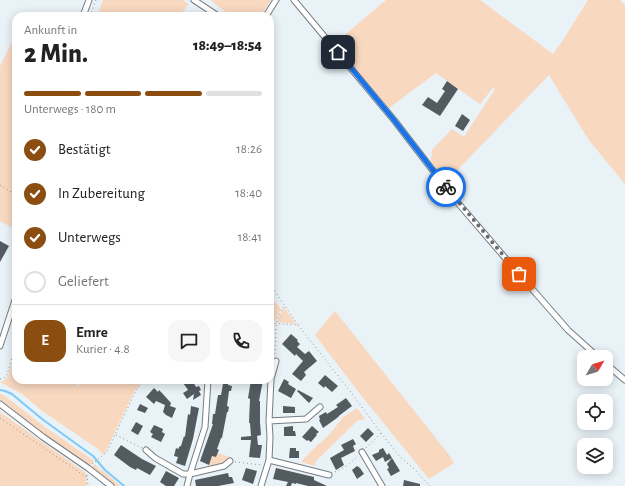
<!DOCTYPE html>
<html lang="de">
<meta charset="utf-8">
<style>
body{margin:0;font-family:"Alegreya Sans",sans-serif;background:#f6f6f6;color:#222;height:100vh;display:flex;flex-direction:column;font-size:15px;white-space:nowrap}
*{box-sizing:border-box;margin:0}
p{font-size:13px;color:#767676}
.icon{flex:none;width:22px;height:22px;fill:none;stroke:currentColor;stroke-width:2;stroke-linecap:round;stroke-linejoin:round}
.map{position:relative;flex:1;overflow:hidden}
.side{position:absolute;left:12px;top:12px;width:262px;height:372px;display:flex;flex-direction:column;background:#fff;border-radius:12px;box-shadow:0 2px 10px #0003}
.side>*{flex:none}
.needle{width:26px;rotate:52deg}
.controls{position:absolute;left:577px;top:350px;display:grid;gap:8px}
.controls a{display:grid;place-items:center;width:36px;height:36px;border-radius:8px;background:#fff;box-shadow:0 2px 10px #0003;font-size:20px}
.pin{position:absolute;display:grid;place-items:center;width:34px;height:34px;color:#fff;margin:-17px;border-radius:8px;box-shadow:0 2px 6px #0006}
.courier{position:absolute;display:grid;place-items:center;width:40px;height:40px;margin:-20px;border:3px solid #1a73e8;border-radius:50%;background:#fff;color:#222;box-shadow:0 1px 5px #0007}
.headline em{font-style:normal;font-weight:800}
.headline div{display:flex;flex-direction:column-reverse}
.headline{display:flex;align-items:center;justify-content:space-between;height:68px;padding:0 12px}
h1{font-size:26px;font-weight:800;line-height:30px}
.bar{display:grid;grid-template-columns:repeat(4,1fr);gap:6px 4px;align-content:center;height:48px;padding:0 12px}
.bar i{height:5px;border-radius:3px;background:#e0e0e0}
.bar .active{background:#8b4d10}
.bar p{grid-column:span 4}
.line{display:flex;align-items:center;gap:10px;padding:0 12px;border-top:1px solid #e0e0e0}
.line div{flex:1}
.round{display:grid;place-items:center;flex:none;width:42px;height:42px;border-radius:12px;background:#f6f6f6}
ol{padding:0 12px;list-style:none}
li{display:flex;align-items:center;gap:12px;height:44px}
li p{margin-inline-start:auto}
li .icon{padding:4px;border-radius:50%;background:#8b4d10;color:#fff;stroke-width:4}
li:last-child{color:#767676}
li i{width:22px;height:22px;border:2px solid #e0e0e0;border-radius:50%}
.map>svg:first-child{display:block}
</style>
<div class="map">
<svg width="625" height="486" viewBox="0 0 625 486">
<rect width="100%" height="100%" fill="#e9f2f7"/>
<path fill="#f9d8c0" d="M103 0H184V1L189 4 179 16H97Z
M210 0H271L261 16H231Z
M386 0H480L553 54 561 43 588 0H620L625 6V184L588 139 549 75 446 182 431 161 432 150 452 129 464 137 495 89 493 88 480 104 436 73 389 108 334 44Z
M16 34V230L0 221V66Z
M270 296 281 309C278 315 277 322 270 323Z
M284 307 296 324 277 322Z
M335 311 450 456 454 463 429 479 360 394 315 335Z
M16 349V380H73L77 386 86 380H145L135 390 105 453 103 455 98 449 42 411 22 394 0 382 6 379 8 376Z
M0 394 5 396 45 427 93 460 94 462 88 466 40 432 0 399Z
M357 408 365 419 357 421 316 461 315 466 301 462 311 451 329 435 343 417Z
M0 412 86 473 87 483V486H0Z
M217 453 230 457 222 465H209L212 456 216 457Z
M95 464 99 469 106 473 120 486H115L91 468Z"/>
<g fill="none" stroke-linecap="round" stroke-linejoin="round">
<path stroke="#7fc9f8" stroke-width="2" d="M0 390 5 391 12 394 42 419 93 456 105 470 124 486"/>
</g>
<path fill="#545b60" d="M447 81 458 89 440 116 422 105 428 97 437 103 445 91 442 89Z
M462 114 470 120 463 131 455 126Z
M0 241 9 246 0 262Z
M291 334 298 340 297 341 300 344 297 347 305 354 309 351 317 361 304 372 306 375 301 381 292 374 303 361 296 354 295 356 282 344Z
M325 375 338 386 332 392 325 386 324 388 318 383Z
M284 379 289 382 288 384 296 389 291 398 278 391Z
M181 380H192L196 387 199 386 201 390 199 391 201 395 193 400 194 394 187 399 183 393 188 390Z
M214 380H229L228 385 232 386 231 391H229L227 406 229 407 228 412H227L222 438H221L217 449 219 450 216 457 212 456 209 465 200 461 213 424H212L213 414H215L218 395H221L223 384 214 382Z
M251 380H263L259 401H260V422L261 435 257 436 258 445H262L260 458 249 457 251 440H241V437L251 436 250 423H249L250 399 248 398Z
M154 388 158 392 159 390 162 393 171 403 170 406 176 408 172 418 166 415 163 412 165 405 156 401 154 404 146 397Z
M298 390 313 398 309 403 297 391Z
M346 398 352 406 340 415 337 418 323 428 319 420H320L319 416 326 412 327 414 338 407 336 405Z
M140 404 148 408 145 413 137 410Z
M191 406 199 408 193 439 185 466 176 463 178 457 174 456 176 448 178 449 180 446H181L184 436 185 437 188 414 190 415Z
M283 406 295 407V413H283Z
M136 422 143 426 138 435 131 431Z
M154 425 163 429 162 432 165 434 161 442 151 437 153 434 150 432Z
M293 426V431H295L296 436H284V427Z
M312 426 319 432 316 434 317 435 311 442 308 440 307 441 302 437Z
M368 428 374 434 366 442 360 436Z
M353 439 356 444 353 446 355 451 341 458 344 465 336 470 330 458 344 450 341 445Z
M121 445 142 459 156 466 150 475 137 468 136 470 130 467 114 455Z
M290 448H296V451H299V458H289Z
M383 448 387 455 389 453 392 458 385 462 383 457 376 461 372 455 379 452V450Z
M392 458 400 471 391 476 387 469 389 468 387 464Z
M357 466 360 468 364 474 357 479 352 470Z
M246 468 257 471 253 484 242 480Z
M276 468 314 477V480L327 486H308L296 483V484L292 483 291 486H286L288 482 273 479Z
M166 471 179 478 174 486H166L160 482Z
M228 473 229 477H232L234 483 218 486H196L195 480Z
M404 480 420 484V486H403Z"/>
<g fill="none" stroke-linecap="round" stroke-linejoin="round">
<g stroke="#757d82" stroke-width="7">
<path id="street" d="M194 0 218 16
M294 0 394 120 458 203 519 274 568 330 598 357
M83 16 89 0
M266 16 276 0
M0 346 16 297
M606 364 625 380
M0 404 43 437 88 468 111 486
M269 421 306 419 320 407
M146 450 155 458 183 474H190L224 466 230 461
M362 452 382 486
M269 460 329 475
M187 486 190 474 205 427 208 380
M261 486 269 460 270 437 269 421 271 379 276 361"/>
</g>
<path stroke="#8d9396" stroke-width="1" stroke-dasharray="1 3" stroke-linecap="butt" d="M90 16 96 0
M0 185 16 195
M270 284 298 325 270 323
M298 325 350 391 381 433 400 457 412 467 430 486
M275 354 276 323 284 305
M0 379 4 378 7 375 16 344
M0 418 83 475 87 477
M116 435 142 448
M366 448 381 433
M235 462 262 465
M92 464 107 452 137 388 146 380
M335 472 348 465 358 456
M87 475 88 486"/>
<use href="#street" stroke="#fff" stroke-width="5"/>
</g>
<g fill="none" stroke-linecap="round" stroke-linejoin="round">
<path stroke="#666b6e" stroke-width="4" stroke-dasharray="0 7.2" d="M446 187 519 274"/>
<path stroke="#1a73e8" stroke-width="5" d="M338 52 394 120 446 187"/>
</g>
</svg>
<div class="controls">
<a><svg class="needle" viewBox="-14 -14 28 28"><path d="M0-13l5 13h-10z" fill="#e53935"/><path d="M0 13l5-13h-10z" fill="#767676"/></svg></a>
<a><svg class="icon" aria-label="locate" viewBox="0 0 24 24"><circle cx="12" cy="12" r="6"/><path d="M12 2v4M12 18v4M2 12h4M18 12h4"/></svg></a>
<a><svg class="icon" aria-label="layers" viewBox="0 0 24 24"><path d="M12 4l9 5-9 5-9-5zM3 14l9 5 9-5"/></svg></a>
</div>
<div class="pin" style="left:519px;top:274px;background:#ea580c"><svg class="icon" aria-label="bag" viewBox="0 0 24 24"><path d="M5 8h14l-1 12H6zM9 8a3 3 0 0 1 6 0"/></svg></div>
<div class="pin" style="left:338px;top:52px;background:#1f2937"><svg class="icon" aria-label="home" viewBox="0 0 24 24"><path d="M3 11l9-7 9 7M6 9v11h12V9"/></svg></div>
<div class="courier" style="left:446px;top:187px"><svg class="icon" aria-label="bike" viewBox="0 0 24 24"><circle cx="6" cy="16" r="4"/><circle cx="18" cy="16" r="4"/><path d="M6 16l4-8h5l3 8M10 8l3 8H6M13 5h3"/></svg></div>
<section class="side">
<div class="headline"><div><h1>2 Min.</h1><p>Ankunft in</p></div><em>18:49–18:54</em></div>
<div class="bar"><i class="active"></i><i class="active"></i><i class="active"></i><i></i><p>Unterwegs · 180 m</p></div>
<ol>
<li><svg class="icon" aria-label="check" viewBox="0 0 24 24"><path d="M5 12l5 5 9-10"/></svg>Bestätigt<p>18:26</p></li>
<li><svg class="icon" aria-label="check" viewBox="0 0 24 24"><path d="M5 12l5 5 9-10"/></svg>In Zubereitung<p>18:40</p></li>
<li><svg class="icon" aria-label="check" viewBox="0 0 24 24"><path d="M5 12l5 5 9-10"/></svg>Unterwegs<p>18:41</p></li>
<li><i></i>Geliefert</li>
</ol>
<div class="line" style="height:72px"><b class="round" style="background:#8b4d10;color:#fff">E</b><div><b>Emre</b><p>Kurier · 4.8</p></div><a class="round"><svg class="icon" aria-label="chat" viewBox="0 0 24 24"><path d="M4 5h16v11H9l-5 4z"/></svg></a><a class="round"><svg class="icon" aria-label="phone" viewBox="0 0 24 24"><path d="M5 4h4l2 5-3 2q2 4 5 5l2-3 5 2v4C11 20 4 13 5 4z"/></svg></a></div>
</section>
</div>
